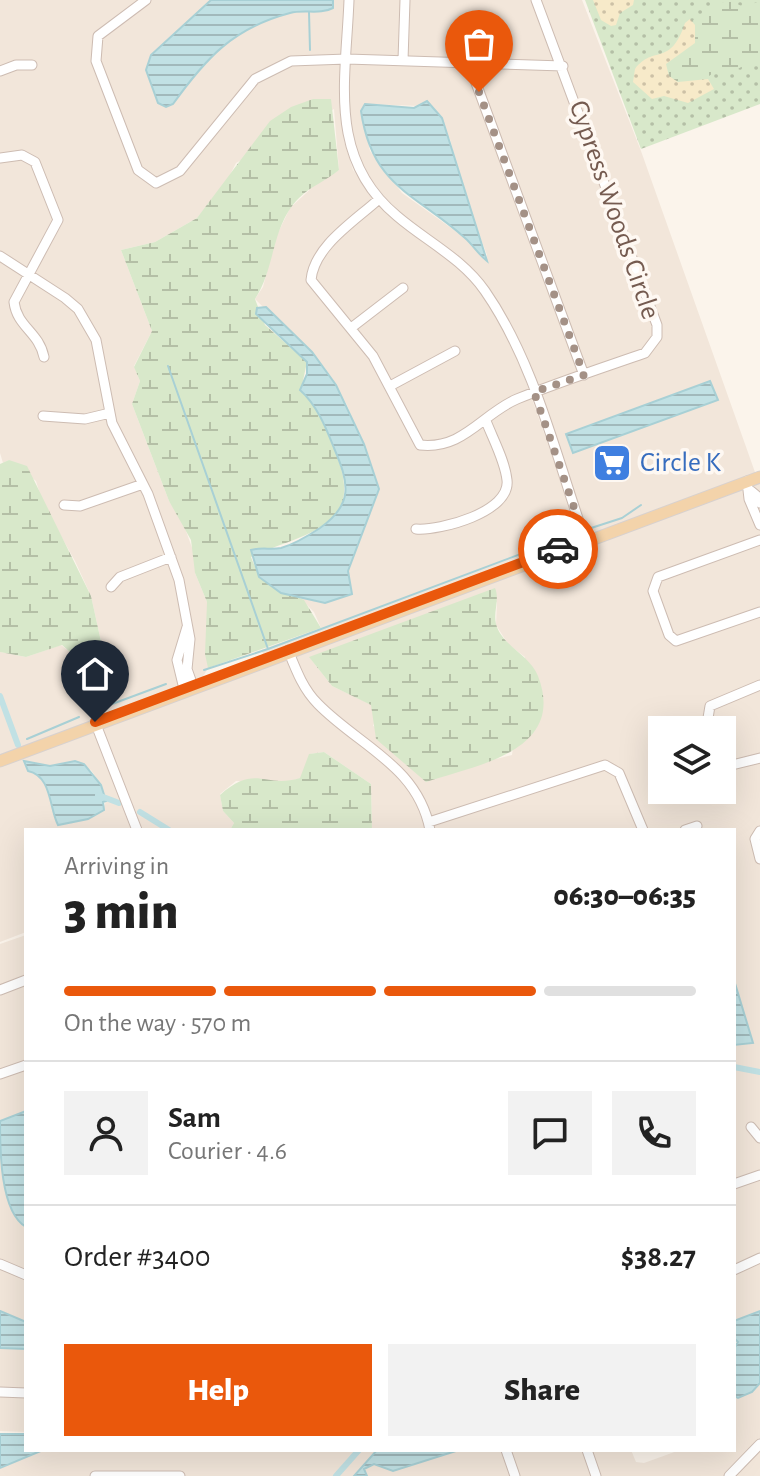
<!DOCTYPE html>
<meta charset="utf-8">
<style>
body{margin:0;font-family:"Alegreya Sans",sans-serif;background:#f2f2f2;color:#222;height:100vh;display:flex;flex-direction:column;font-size:30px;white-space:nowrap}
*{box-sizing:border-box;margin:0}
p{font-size:26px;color:#767676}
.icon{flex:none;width:44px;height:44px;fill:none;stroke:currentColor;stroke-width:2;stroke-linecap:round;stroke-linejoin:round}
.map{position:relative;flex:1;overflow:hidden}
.sheet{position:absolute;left:24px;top:828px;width:712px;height:624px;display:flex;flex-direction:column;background:#fff;border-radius:0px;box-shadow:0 8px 32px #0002}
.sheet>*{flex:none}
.tools{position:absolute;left:648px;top:716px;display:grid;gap:16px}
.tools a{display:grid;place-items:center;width:88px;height:88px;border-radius:0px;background:#fff;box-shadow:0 8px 32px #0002;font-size:40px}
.pin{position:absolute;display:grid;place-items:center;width:68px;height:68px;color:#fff;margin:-82px -34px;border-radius:50% 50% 50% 0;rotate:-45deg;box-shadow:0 0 8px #0007}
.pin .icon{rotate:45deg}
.courier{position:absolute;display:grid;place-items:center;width:80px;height:80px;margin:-40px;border:6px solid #ea580c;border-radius:50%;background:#fff;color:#222;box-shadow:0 2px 10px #0007}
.head em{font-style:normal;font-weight:800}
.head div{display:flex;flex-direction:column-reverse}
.head{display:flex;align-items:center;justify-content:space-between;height:136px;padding:0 40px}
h1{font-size:52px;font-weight:800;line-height:60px}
.bar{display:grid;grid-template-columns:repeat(4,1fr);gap:12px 8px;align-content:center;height:96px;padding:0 40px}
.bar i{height:10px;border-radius:6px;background:#e0e0e0}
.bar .current{background:#ea580c}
.bar p{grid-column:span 4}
.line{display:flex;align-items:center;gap:20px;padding:0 40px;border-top:2px solid #e0e0e0}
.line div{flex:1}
.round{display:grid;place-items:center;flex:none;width:84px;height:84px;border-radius:0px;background:#f2f2f2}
.action{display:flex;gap:16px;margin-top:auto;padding:16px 40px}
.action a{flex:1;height:92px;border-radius:0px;background:#ea580c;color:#fff;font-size:32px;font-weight:800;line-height:92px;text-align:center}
.action a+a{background:#f2f2f2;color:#222}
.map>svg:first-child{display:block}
</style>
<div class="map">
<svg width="760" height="1476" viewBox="0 0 760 1476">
<defs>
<pattern id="grass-dots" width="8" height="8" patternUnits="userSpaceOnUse" patternTransform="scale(2)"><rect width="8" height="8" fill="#d8e8ca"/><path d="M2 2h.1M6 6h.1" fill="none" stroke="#b4bfa6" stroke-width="1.8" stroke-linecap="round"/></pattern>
<pattern id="wetland-marsh" width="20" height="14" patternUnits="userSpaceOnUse" patternTransform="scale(2)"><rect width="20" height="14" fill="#d8e8ca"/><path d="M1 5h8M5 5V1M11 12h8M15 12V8" fill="none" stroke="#b4bfa6"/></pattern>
<pattern id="sand-dots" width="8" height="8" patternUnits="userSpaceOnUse" patternTransform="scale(2)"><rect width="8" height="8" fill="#f7eac9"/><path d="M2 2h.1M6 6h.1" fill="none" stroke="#cdc1a6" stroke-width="1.8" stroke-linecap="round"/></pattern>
<pattern id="water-rules" width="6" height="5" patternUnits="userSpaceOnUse" patternTransform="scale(2)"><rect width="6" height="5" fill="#c1e1e4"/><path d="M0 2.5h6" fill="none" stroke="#a1b9bb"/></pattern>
</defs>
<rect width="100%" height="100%" fill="#fbf4eb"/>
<path fill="#f2e6da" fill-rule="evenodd" d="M0 0H211L185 24 173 103 202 64 245 28 296 11H328L333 0H346L342 118 344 141 353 170 376 201 458 266 481 291 514 348 581 538 264 656 261 650 321 628 314 612 299 597 319 602 352 594 347 571 379 489 347 405 324 367 255 299 263 287 275 239 290 208 318 182 339 170 334 109 236 163 225 185 197 218 155 242 121 250 152 331 134 366 140 381 132 404 169 501 182 520 195 556V573L207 602 208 668 201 680 0 758V652L26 657 61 645 70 652 90 697 105 700 109 678 91 596 75 561 43 504 36 481 9 460 3 463 0 453Z
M352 0H582L641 151 756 475 587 535 520 346 463 261 400 214 359 168 348 118ZM365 104 421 106 450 139 464 194 487 255 486 261 468 240 402 193 370 151 361 111Z
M760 480V1311L734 1321V1045L753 1042 734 980V830H372L371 784 324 752 310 754 301 778 285 783 236 781 220 794 223 811 234 823 230 830H26V932L0 942V764ZM497 602 496 625 508 644 525 657 512 755 496 759 373 726 376 717 372 705 332 686 310 658ZM662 730H722V790H662ZM25 761 50 766 66 762 91 770 101 785 106 801 103 811 73 822 37 774 28 771Z
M26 935V1432L0 1431V944Z
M760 1383V1476H368L364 1469 374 1464 385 1465 459 1450H631L636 1462 644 1463 680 1450H734V1396L738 1398 752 1392Z
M43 1450H377L354 1476H0V1468Z"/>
<path fill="url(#grass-dots)" d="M585 0H760V104L641 149Z"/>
<path fill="url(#wetland-marsh)" d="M727 0 744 7 760 1V66L748 63 731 73 716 71 702 81H675L669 76 666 64 673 56 686 51 695 25 693 20Z
M313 99H331L339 170C326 181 311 186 299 198 271 226 276 267 255 299L265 325 307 362 301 390C317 405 326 428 334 449 369 529 307 531 251 557 264 591 277 587 304 600L321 628 208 668 205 654 207 602 195 573 191 540 169 501 132 404 140 381 134 367 152 331 121 250 155 242 197 218 270 121 291 107Z
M9 460 27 466 91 596 109 678 104 700 90 697 70 652 62 645 26 657 0 652V464Z
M495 588C500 599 493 612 496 624 502 646 530 655 538 676 567 752 476 765 426 782L376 739 371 705 332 686 309 657Z
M324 752 371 784 372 830H230L234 823 223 811 220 795C256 763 264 789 300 778L309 754Z"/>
<path fill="url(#sand-dots)" d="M593 0H634L633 5 620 13 616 25 611 26 601 20Z
M690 19 695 25V43L666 64 669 76 678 82 708 79 714 89 688 103 664 96 652 99 633 82 635 69C654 44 670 68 685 23Z"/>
<path fill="url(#water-rules)" stroke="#a8d0d5" stroke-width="2" d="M211 0H333V8C320 15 304 9 290 13 233 28 206 58 173 104L166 107 158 103 146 70 151 55Z
M427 101 442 118 487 261C478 254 473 245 465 238 415 193 372 187 361 111L365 104 414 108Z
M266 307 312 352 336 385 364 444 379 489 348 571 352 594 325 603 281 593 259 577 251 550C261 547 271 550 281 548 295 544 308 536 320 528 354 504 349 483 334 448 326 428 317 405 300 390L307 374V362L256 314 257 308Z
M710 381 718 400 573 453 566 434Z
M24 761 50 766 75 761 84 764 101 785 106 801 103 802 104 810 88 819 58 825C49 808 52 776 28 771Z
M734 980 753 1043 734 1045Z
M26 1111V1227C0 1212 0 1149 0 1121Z
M0 1311 26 1322V1349L0 1348Z
M760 1311V1383L752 1392 738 1398 734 1396V1349L738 1342 734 1338V1321Z
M0 1434H26V1450H43L0 1468Z
M377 1450H459L393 1471 374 1464 364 1469 367 1476H354Z"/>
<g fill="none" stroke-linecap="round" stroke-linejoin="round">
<path stroke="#a8d0d5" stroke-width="2" d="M309 12 310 50
M168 366 268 649 204 670
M585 530 622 518 641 505
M268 649 579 532
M104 707 166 684
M27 739 79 717"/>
<path stroke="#c1e1e4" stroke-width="6" d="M0 696 18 745
M98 795 119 803
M140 812 169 830
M734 1067 760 1072
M336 1476 359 1450"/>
<g stroke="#cdbcb2" stroke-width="11">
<path id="minor" d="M146 0 98 36 96 61 138 170 156 183 180 171 255 79 291 61 347 59 563 66
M349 0C346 80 327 158 397 216 426 241 462 258 485 291 535 363 556 457 585 539
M403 60 405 0
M469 64 584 375
M0 71 16 65H32
M0 158 22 155 35 162 58 220 14 302C17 327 39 332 44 357
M379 199C355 221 314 246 311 280L373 356 420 445C463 450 482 414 517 399 559 382 602 368 645 353L657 337V325L536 0
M0 256 65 298 78 309 96 340 112 423 148 494 179 580 190 639 187 669 193 686
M351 328 403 288
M390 386 455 351
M43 416 85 419 110 413
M747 481 749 499 760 525
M751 491 757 496 760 503
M64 505 80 506 143 484
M416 529C440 531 511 512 507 480 505 461 493 439 486 421
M760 540 658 577 653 591 669 635 676 641 760 612
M111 587 120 577 171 557
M288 650C296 670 303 689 318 704 359 746 418 766 430 830
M184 689 177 660 187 627
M95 722 137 830
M713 730 708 718 710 706 760 685
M722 755 732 765 760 758
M429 822 605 765 619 773 643 830
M685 830 697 826
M760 831 755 839 760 859
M0 990 26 980
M0 1074 26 1065
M751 1127 760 1138
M734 1184 760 1175
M0 1264 26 1275
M734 1270 760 1258
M0 1392 26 1393
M506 1450 515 1476
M587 1450 596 1476
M95 1476H180
M729 1476 760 1444"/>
</g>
<g stroke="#d8d1ce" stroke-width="13">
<path id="major" d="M0 761 760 477"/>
</g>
<use href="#minor" stroke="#fff" stroke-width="9"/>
<use href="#major" stroke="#f3d3aa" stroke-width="11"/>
</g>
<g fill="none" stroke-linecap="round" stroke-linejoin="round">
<path stroke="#a49186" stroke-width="8" stroke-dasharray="0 14.4" d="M479 92 584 375 534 392 585 539 558 549"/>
<path stroke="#ea580c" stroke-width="10" d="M95 722 558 549"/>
</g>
<defs>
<g id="supermarket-square" transform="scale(2)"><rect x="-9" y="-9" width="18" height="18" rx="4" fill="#3f7fe0" stroke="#fef8f2"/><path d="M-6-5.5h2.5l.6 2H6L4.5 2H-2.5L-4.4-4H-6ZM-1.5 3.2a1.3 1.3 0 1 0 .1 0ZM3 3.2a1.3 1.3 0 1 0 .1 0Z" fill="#fff"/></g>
</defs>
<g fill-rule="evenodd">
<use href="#supermarket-square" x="612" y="463"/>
</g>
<g text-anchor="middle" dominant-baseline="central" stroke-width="7" stroke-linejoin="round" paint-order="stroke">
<g font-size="28" fill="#755b50" stroke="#fef8f2">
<text transform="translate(614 210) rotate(71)">Cypress Woods Circle</text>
</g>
<g font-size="28" fill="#366cbe" stroke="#fef8f2" text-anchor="start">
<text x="640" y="463">Circle K</text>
</g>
</g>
</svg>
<div class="tools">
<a><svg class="icon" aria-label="layers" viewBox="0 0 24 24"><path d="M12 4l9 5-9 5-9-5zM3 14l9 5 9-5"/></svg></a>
</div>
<div class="pin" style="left:479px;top:92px;background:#ea580c"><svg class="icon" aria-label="bag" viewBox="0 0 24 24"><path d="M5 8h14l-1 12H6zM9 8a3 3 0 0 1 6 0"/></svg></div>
<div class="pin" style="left:95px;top:722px;background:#1f2937"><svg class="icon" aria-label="home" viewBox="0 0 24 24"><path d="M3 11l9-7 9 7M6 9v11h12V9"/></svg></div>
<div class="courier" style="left:558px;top:549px"><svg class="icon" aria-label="car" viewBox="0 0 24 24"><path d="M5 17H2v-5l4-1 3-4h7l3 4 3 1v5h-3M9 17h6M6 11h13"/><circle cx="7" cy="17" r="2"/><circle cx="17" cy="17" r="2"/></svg></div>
<section class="sheet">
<div class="head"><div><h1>3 min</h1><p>Arriving in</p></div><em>06:30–06:35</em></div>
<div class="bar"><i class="current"></i><i class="current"></i><i class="current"></i><i></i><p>On the way · 570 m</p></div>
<div class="line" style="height:144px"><a class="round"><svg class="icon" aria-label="person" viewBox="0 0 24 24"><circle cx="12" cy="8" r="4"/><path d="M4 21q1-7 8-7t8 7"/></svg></a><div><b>Sam</b><p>Courier · 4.6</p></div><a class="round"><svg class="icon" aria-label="chat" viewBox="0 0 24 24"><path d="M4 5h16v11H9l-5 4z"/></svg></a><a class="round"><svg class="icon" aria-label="phone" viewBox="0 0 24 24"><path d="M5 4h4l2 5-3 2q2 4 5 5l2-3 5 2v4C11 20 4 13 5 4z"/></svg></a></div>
<div class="line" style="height:104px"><div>Order #3400</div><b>$38.27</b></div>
<div class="action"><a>Help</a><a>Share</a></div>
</section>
</div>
